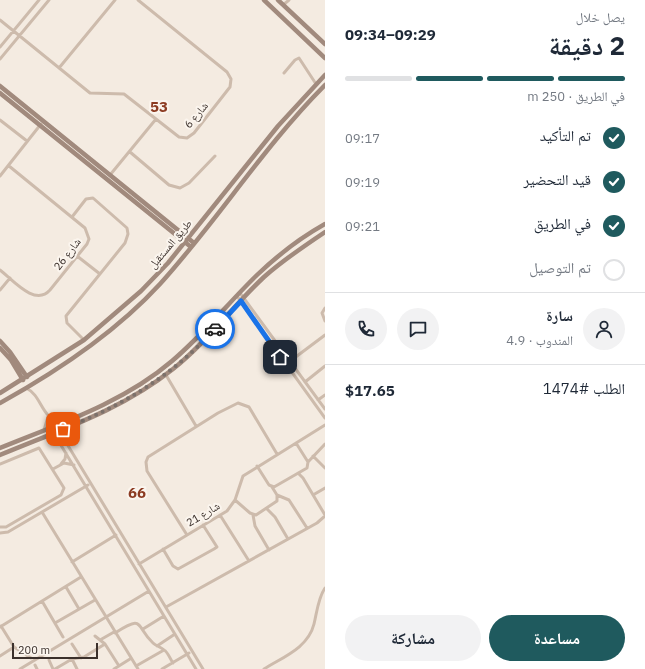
<!DOCTYPE html>
<html lang="ar">
<meta charset="utf-8">
<style>
body{margin:0;font-family:"IBM Plex Sans","Noto Naskh Arabic",sans-serif;background:#f2f2f3;color:#1f2937;direction:rtl;height:100vh;display:flex;flex-direction:column;font-size:15px;white-space:nowrap}
*{box-sizing:border-box;margin:0}
p{font-size:13px;color:#747a83}
.icon{flex:none;width:22px;height:22px;fill:none;stroke:currentColor;stroke-width:2;stroke-linecap:round;stroke-linejoin:round}
.map{position:relative;flex:1;overflow:hidden;direction:ltr}
.side{display:flex;flex-direction:column;background:#fff;width:320px}
.side>*{flex:none}
.scale{position:absolute;left:12px;bottom:10px;width:86px;box-sizing:border-box;padding-left:4px;border:2px solid #3b302b;border-top:0;font-size:11px;line-height:14px;white-space:nowrap;color:#3b302b;-webkit-text-stroke:3px #fbf5ee;paint-order:stroke}
.pin{position:absolute;display:grid;place-items:center;width:34px;height:34px;color:#fff;margin:-17px;border-radius:8px;box-shadow:0 2px 6px #0006}
.courier{position:absolute;display:grid;place-items:center;width:40px;height:40px;margin:-20px;border:3px solid #1a73e8;border-radius:50%;background:#fff;color:#222;box-shadow:0 1px 5px #0007}
.head em{font-style:normal;font-weight:700}
.head div{display:flex;flex-direction:column-reverse}
.head{display:flex;align-items:center;justify-content:space-between;height:68px;padding:0 20px}
h1{font-size:26px;font-weight:700;line-height:30px}
.bar{display:grid;grid-template-columns:repeat(4,1fr);gap:6px 4px;align-content:center;height:48px;padding:0 20px}
.bar i{height:5px;border-radius:3px;background:#e0e1e3}
.bar .current{background:#1f5a5e}
.bar p{grid-column:span 4}
.line{display:flex;align-items:center;gap:10px;padding:0 20px;border-top:1px solid #e0e1e3}
.line div{flex:1}
.round{display:grid;place-items:center;flex:none;width:42px;height:42px;border-radius:21px;background:#f2f2f3}
ol{padding:0 20px;list-style:none}
li{display:flex;align-items:center;gap:12px;height:44px}
li p{margin-inline-start:auto}
li .icon{padding:4px;border-radius:50%;background:#1f5a5e;color:#fff;stroke-width:4}
li:last-child{color:#747a83}
li i{width:22px;height:22px;border:2px solid #e0e1e3;border-radius:50%}
.primary-button{display:flex;gap:8px;margin-top:auto;padding:8px 20px}
.primary-button a{flex:1;height:46px;border-radius:24px;background:#1f5a5e;color:#fff;font-size:16px;font-weight:700;line-height:46px;text-align:center}
.primary-button a+a{background:#f2f2f3;color:#1f2937}
main{display:flex;flex:1;min-height:0}
.map>svg:first-child{display:block}
</style>
<main>
<section class="side">
<div class="head"><div><h1>2 دقيقة</h1><p>يصل خلال</p></div><em>09:29–09:34</em></div>
<div class="bar"><i class="current"></i><i class="current"></i><i class="current"></i><i></i><p>في الطريق · 250 m</p></div>
<ol>
<li><svg class="icon" aria-label="check" viewBox="0 0 24 24"><path d="M5 12l5 5 9-10"/></svg>تم التأكيد<p>09:17</p></li>
<li><svg class="icon" aria-label="check" viewBox="0 0 24 24"><path d="M5 12l5 5 9-10"/></svg>قيد التحضير<p>09:19</p></li>
<li><svg class="icon" aria-label="check" viewBox="0 0 24 24"><path d="M5 12l5 5 9-10"/></svg>في الطريق<p>09:21</p></li>
<li><i></i>تم التوصيل</li>
</ol>
<div class="line" style="height:72px"><a class="round"><svg class="icon" aria-label="person" viewBox="0 0 24 24"><circle cx="12" cy="8" r="4"/><path d="M4 21q1-7 8-7t8 7"/></svg></a><div><b>سارة</b><p>المندوب · 4.9</p></div><a class="round"><svg class="icon" aria-label="chat" viewBox="0 0 24 24"><path d="M4 5h16v11H9l-5 4z"/></svg></a><a class="round"><svg class="icon" aria-label="phone" viewBox="0 0 24 24"><path d="M5 4h4l2 5-3 2q2 4 5 5l2-3 5 2v4C11 20 4 13 5 4z"/></svg></a></div>
<div class="line" style="height:52px"><div>الطلب #1474</div><b>$17.65</b></div>
<div class="primary-button"><a>مساعدة</a><a>مشاركة</a></div>
</section>
<div class="map">
<svg width="325" height="669" viewBox="0 0 325 669">
<rect width="100%" height="100%" fill="#f4ebe1"/>
<g fill="none" stroke-linecap="round" stroke-linejoin="round">
<path stroke="#cdbbac" stroke-width="3" d="M283 5 289 0
M0 20 90 93 124 94 179 137 187 138 194 133 230 87 231 79 227 72 138 0
M0 47 39 0
M0 59 49 0
M59 68 115 0
M284 73 295 60 299 58 316 84
M0 120 27 141
M130 152 169 185 180 188 189 183 215 156
M110 175 156 119
M0 176 41 124
M72 217 86 199 93 198 127 228 128 234 125 243 66 316 67 323 84 340
M77 256 100 274
M0 270C13 280 35 307 50 290L87 244 89 239 85 228 9 166
M0 290 10 278
M240 293 325 409
M237 296 325 418
M325 308 322 313 325 321
M289 362 325 335
M166 375 196 426
M305 382 325 366
M26 388C43 396 40 419 62 422
M318 400 325 395
M44 430 48 417
M63 430 62 435 64 439 203 669
M50 435 56 437 59 442 196 669
M313 456 325 468
M308 462 325 444
M0 464 39 448 64 488 61 495 6 527H0
M61 464 65 459 66 453
M257 466 269 485 274 487 307 468 308 462 296 443
M53 469 64 463 74 465
M298 473 303 478 325 515
M277 495 289 500 307 528
M313 495 325 488
M235 500 250 513 256 515 277 501V495L272 487
M267 509 275 517 288 539
M42 512 138 669
M220 515 249 561
M253 515 255 526 269 550
M0 533 8 532 88 485
M187 535 147 471 146 462 148 457 218 413 238 403 249 407 277 454
M163 549 173 566 178 569 214 549 217 547 203 525
M72 562 116 535
M139 564 227 511 235 500 243 476 325 425
M66 587 79 609
M42 601 63 637
M166 607 317 523 325 516
M55 623 95 600
M1 626 14 647 31 658
M0 627 81 577
M143 629 164 616
M115 633C145 614 135 626 153 643 156 646 161 647 164 650 168 652 170 659 173 663
M95 636 105 644 119 666
M100 640 114 632
M72 644 81 658
M157 646 175 634
M0 656 14 647
M72 659 77 669
M49 660 53 669
M35 665 37 669
M136 666 164 650
M20 669 149 591
M55 669 72 659 84 657 105 644
M114 669 130 659
M162 669 189 653
M264 669C283 657 308 648 314 624 317 612 318 598 325 588"/>
<path stroke="#a18a7d" stroke-width="4.5" d="M264 0 325 58
M278 0 325 44
M0 86 194 243
M0 93 191 247
M0 341 10 352 27 377
M0 348 11 360 23 380
M0 393 84 340 141 291 168 263 278 126 325 75
M0 403C58 371 115 333 160 284 218 220 264 146 325 85
M0 448C59 424 123 403 172 361 203 335 228 303 257 275 278 255 300 238 325 224
M0 455C60 430 122 410 173 369 207 342 232 307 264 277 283 260 304 246 325 232"/>
</g>
<g fill="none" stroke-linecap="round" stroke-linejoin="round">
<path stroke="#7c716b" stroke-width="4" stroke-dasharray="0 7.2" d="M63 429C122 406 172 376 215 329"/>
<path stroke="#1a73e8" stroke-width="5" d="M215 329 241 301 280 357"/>
</g>
<g text-anchor="middle" dominant-baseline="central" stroke-width="4" stroke-linejoin="round" paint-order="stroke">
<g font-size="11" fill="#3b302b" stroke="#fbf5ee">
<text transform="translate(196 115) rotate(-50)">شارع 6</text>
<text transform="translate(170 244) rotate(-50)">طريق المستقبل</text>
<text transform="translate(67 254) rotate(-53)">شارع 26</text>
<text transform="translate(203 514) rotate(-31)">شارع 21</text>
</g>
<g font-size="15" font-weight="bold" fill="#8c3b22" stroke="#fbf5ee">
<text x="159" y="106">53</text>
<text x="137" y="492">66</text>
</g>
</g>
</svg>
<div class="scale">200 m</div>
<div class="pin" style="left:63px;top:429px;background:#ea580c"><svg class="icon" aria-label="bag" viewBox="0 0 24 24"><path d="M5 8h14l-1 12H6zM9 8a3 3 0 0 1 6 0"/></svg></div>
<div class="pin" style="left:280px;top:357px;background:#1f2937"><svg class="icon" aria-label="home" viewBox="0 0 24 24"><path d="M3 11l9-7 9 7M6 9v11h12V9"/></svg></div>
<div class="courier" style="left:215px;top:329px"><svg class="icon" aria-label="car" viewBox="0 0 24 24"><path d="M5 17H2v-5l4-1 3-4h7l3 4 3 1v5h-3M9 17h6M6 11h13"/><circle cx="7" cy="17" r="2"/><circle cx="17" cy="17" r="2"/></svg></div>
</div>
</main>
